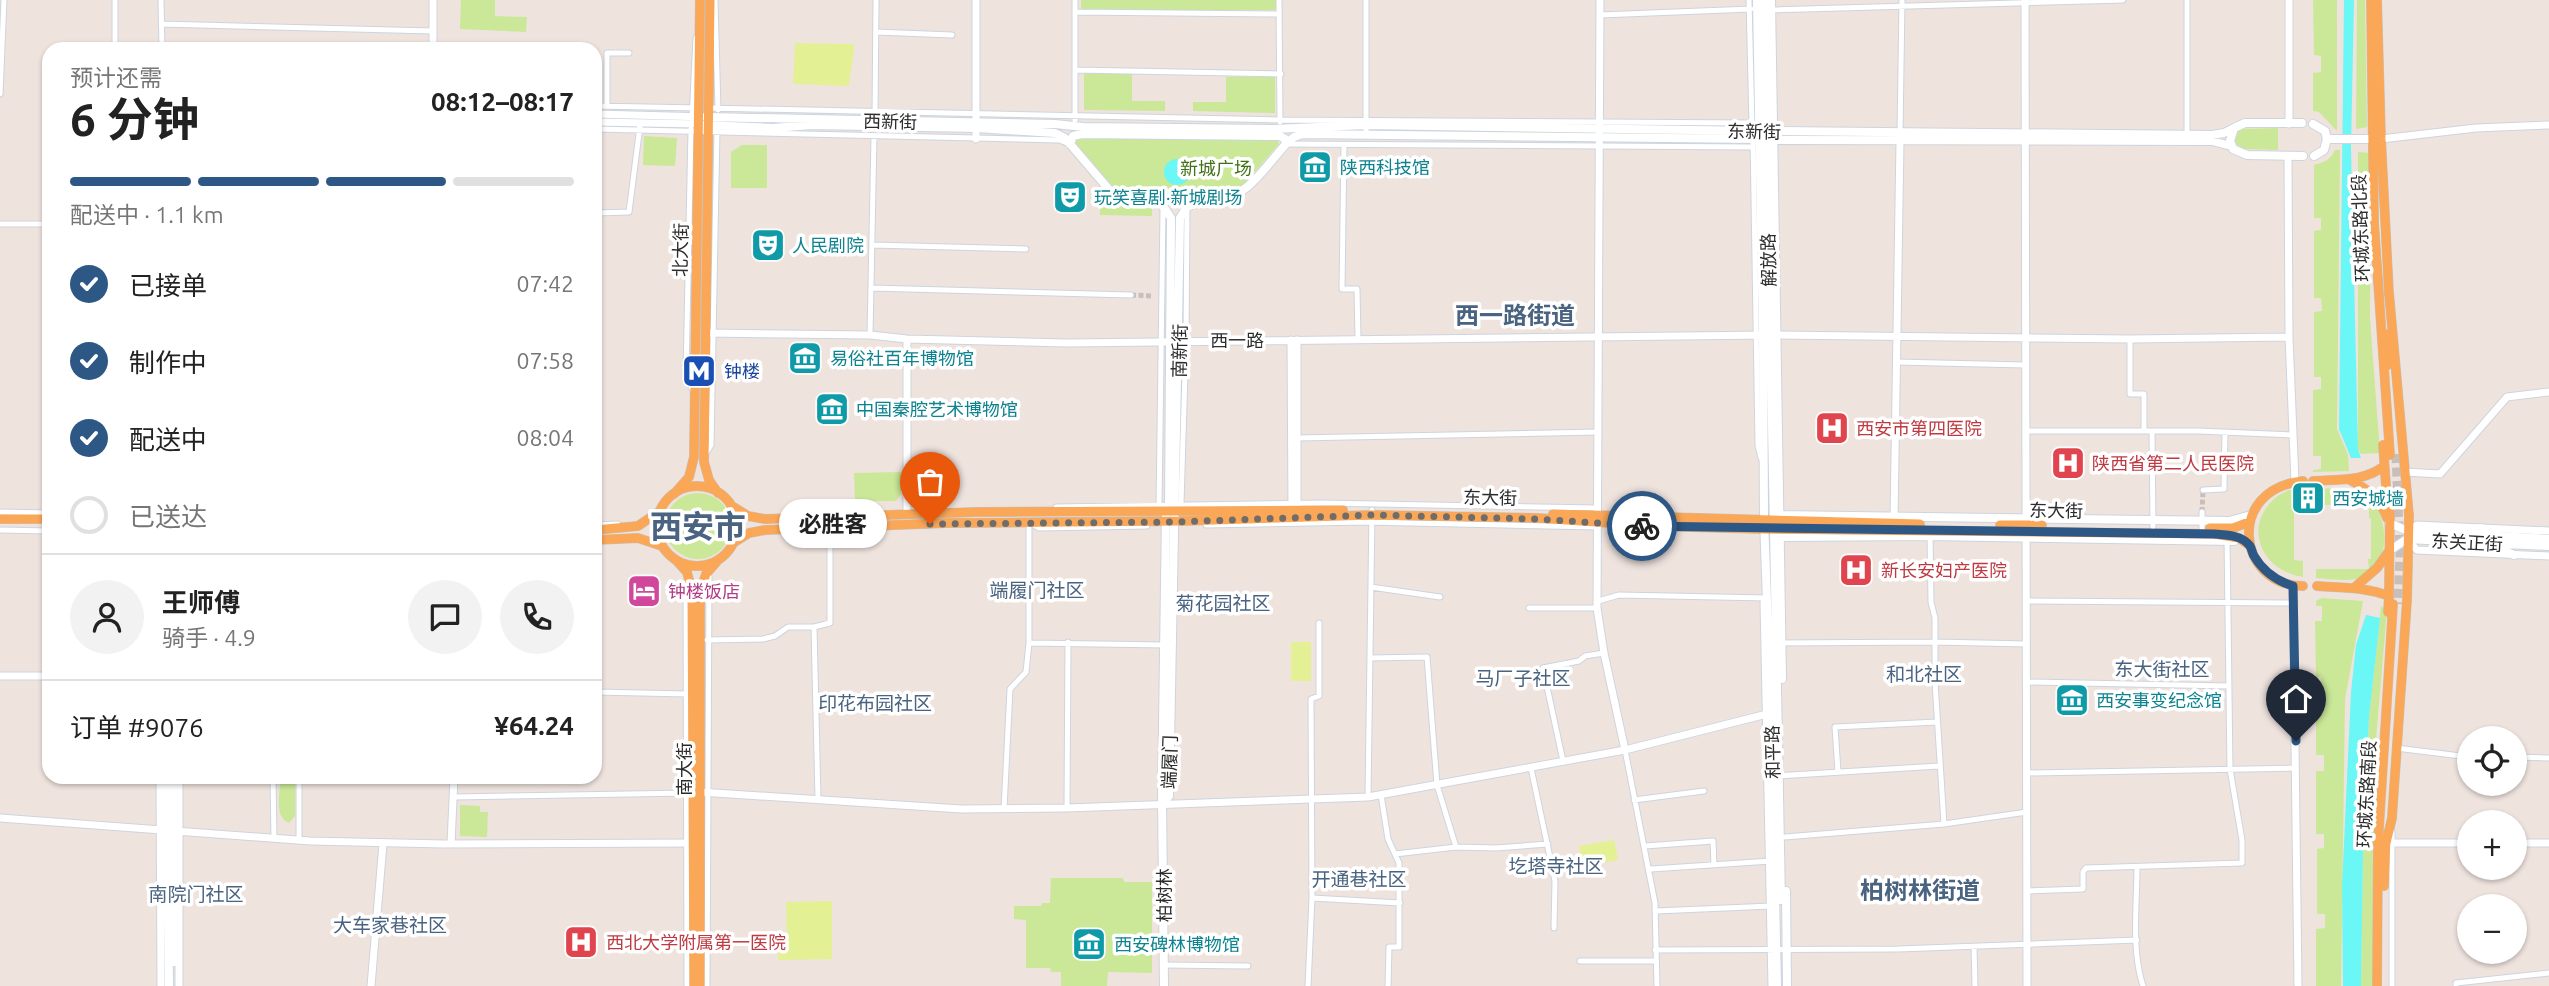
<!DOCTYPE html>
<html lang="zh">
<meta charset="utf-8">
<style>
body{margin:0;font-family:Ubuntu,"Noto Sans SC",sans-serif;background:#f2f2f2;color:#222;height:100vh;display:flex;flex-direction:column;font-size:26px;white-space:nowrap}
*{box-sizing:border-box;margin:0}
p{font-size:23px;color:#767676}
.icon{flex:none;width:38px;height:38px;fill:none;stroke:currentColor;stroke-width:2;stroke-linecap:round;stroke-linejoin:round}
.map{position:relative;flex:1;overflow:hidden}
.side{position:absolute;left:42px;top:42px;width:560px;height:742px;display:flex;flex-direction:column;background:#fff;border-radius:21px;box-shadow:0 2px 5px #0004}
.side>*{flex:none}
.controls{position:absolute;left:2457px;top:726px;display:grid;gap:14px}
.controls a{display:grid;place-items:center;width:70px;height:70px;border-radius:50%;background:#fff;box-shadow:0 2px 5px #0004;font-size:35px}
.pin{position:absolute;display:grid;place-items:center;width:60px;height:60px;color:#fff;margin:-72px -30px;border-radius:50% 50% 50% 0;rotate:-45deg;box-shadow:0 0 7px #0007}
.pin .icon{rotate:45deg}
.courier{position:absolute;display:grid;place-items:center;width:70px;height:70px;margin:-35px;border:5px solid #2d5785;border-radius:50%;background:#fff;color:#222;box-shadow:0 2px 9px #0007}
.bubble{position:absolute;height:49px;border-radius:24px;background:#fff;box-shadow:0 2px 5px #0004;font-size:23px;font-weight:700;line-height:49px;text-align:center}
.summary em{font-style:normal;font-weight:700}
.summary div{display:flex;flex-direction:column-reverse}
.summary{display:flex;align-items:center;justify-content:space-between;height:119px;padding:0 28px}
h1{font-size:46px;font-weight:700;line-height:52px}
.bar{display:grid;grid-template-columns:repeat(4,1fr);gap:10px 7px;align-content:center;height:84px;padding:0 28px}
.bar i{height:9px;border-radius:5px;background:#e0e0e0}
.bar .current{background:#2d5785}
.bar p{grid-column:span 4}
.line{display:flex;align-items:center;gap:18px;padding:0 28px;border-top:2px solid #e0e0e0}
.line div{flex:1}
.round{display:grid;place-items:center;flex:none;width:74px;height:74px;border-radius:37px;background:#f2f2f2}
ol{padding:0 28px;list-style:none}
li{display:flex;align-items:center;gap:21px;height:77px}
li p{margin-inline-start:auto}
li .icon{padding:7px;border-radius:50%;background:#2d5785;color:#fff;stroke-width:4}
li:last-child{color:#767676}
li i{width:38px;height:38px;border:4px solid #e0e0e0;border-radius:50%}
.map>svg:first-child{display:block}
</style>
<div class="map">
<svg width="2549" height="986" viewBox="0 0 2549 986">
<rect width="100%" height="100%" fill="#efe3de"/>
<path fill="#cae897" d="M461 0H495V16L527 17 526 32 460 29Z
M1081 0H1276V10H1081Z
M2313 0H2337V131L2319 112 2313 111V73L2321 72V56L2314 55Z
M2357 0H2365L2367 127 2356 129Z
M1084 73 1132 74V101H1165V111L1084 110Z
M1226 77H1275V113L1193 111V102H1226Z
M2278 128V150L2244 149 2235 144 2236 133 2240 129Z
M644 136 677 138 675 166 643 165Z
M1073 138H1277L1279 144 1237 192 1217 198 1122 194 1116 190 1073 142Z
M742 145H767V188H731V152Z
M2335 150H2340L2337 429 2348 455 2349 471 2313 472V470L2321 469V456H2313V390L2321 389V377H2314V312L2322 311 2321 298H2314V231L2321 230V218H2314V165C2325 162 2330 160 2335 150Z
M2358 152 2371 153 2370 318 2380 453 2361 454 2358 449Z
M1100 193 1123 205 1152 206V216L1100 215Z
M901 472V494L896 501H855L854 473Z
M2313 489C2327 489 2344 486 2357 490 2388 500 2395 561 2365 576 2352 583 2331 579 2316 578V569H2369L2368 559H2371V519L2369 518V505H2313Z
M2289 490H2303V512H2294V560L2303 561V577C2263 571 2242 529 2274 499 2278 495 2284 493 2289 490Z
M665 526a33 33 0 1 1 66 0a33 33 0 1 1-66 0Z
M2322 598 2363 601 2345 699 2341 986H2316V929L2325 928V914H2317V849L2324 848V834H2316V771H2324V755H2316V692L2322 691 2321 677H2316L2315 621H2322V606H2316V601Z
M2381 606 2387 610 2375 751 2373 986H2361L2363 850 2369 717Z
M282 777H293L295 782V816L289 823C274 817 280 795 280 782Z
M460 805 480 806V812H488L487 837 460 836Z
M1051 878H1123L1124 882H1152V973L1108 972 1107 986H1061V972H1051L1050 968H1026V920L1014 919V906H1041L1042 903H1050Z"/>
<path fill="#e3f093" d="M795 43 854 44C854 59 850 72 849 86L793 84Z
M1291 642H1311V681H1291Z
M1614 840 1618 860 1582 867 1579 846Z
M832 901V959L778 960V944H787L786 902Z"/>
<path fill="#6bf7f5" d="M2344 0H2354L2351 148 2358 449 2361 458H2351L2339 429Z
M1164 172a13 13 0 1 1 26 0a13 13 0 1 1-26 0Z
M2366 615 2380 618 2369 717 2363 850 2361 986H2343L2342 886 2351 692 2356 645Z"/>
<g fill="none" stroke-linecap="round" stroke-linejoin="round">
<path stroke="#c8beba" stroke-width="5" stroke-dasharray="5 2.5" stroke-linecap="butt" d="M1131 295 1153 296
M2202 512 2203 490"/>
<path stroke="#c8beba" stroke-width="9" stroke-dasharray="9 4.5" stroke-linecap="butt" d="M2396 454 2400 554 2398 604"/>
<g stroke="#ccd5df" stroke-width="7">
<path id="minor" d="M161 0 162 49
M715 0 718 110
M1279 0 1280 122
M1366 0V135
M1749 0 1752 126
M1769 10 2123 0
M1076 12 1279 14
M1600 15 1751 9
M161 24 433 31
M876 32 952 35
M115 49V0
M1076 70 1281 74
M0 94 4 0
M595 106 699 108
M607 106V53H629
M709 108 1280 120 1752 123
M875 116 876 0
M692 119 696 38
M1075 120V0
M595 129 1059 140 1067 143
M691 129 686 375 693 391
M1900 134 1902 0
M2187 135V0
M1753 136 1758 446 1761 458
M1286 144 1753 147
M1344 145 1342 289H1357L1358 339
M595 213 629 212 640 126
M0 224H49
M872 245 1026 249
M871 288 1131 295
M870 335 874 136
M2130 339V394H2144V431
M1896 362 2025 365
M2025 431H2198L2292 435
M2152 431 2153 527
M1297 438 1599 432
M705 455 711 445 717 130
M2203 490 2224 489 2225 433
M1181 504 1186 340 1187 210
M1056 507 1322 503 1598 508
M1159 507 1163 209
M0 512 49 513
M1032 524 1039 528 1147 526
M595 525 618 524
M1206 525 1365 522 1598 527
M2202 528V512
M0 530 49 531
M1930 533 1931 602 1935 618V682L1944 824
M686 582 687 986
M1371 587 1440 597
M1598 601 1619 595 1767 598 1763 602 1771 986
M2027 601 2295 603
M1529 608H1597
M814 627 818 799
M707 640 763 639 775 636 788 627H814L830 623V528
M1029 643 1167 645
M1778 643 1935 642 2027 644
M1370 658 1427 657 1437 785 1456 847
M2027 682 2229 686
M595 692 688 694
M2396 748 2469 757
M1625 750 1655 903 1657 986
M2515 757 2549 758
M1563 761 1543 668 1579 661 1585 656 1604 653
M1531 768 1555 881 1554 928
M1838 772 1835 727 1937 722
M2027 773 2296 768
M1776 776 1939 766
M273 777 274 839
M1381 795 1388 839 1399 863V947H1389L1388 986
M454 797 689 793
M1368 797 1372 510
M1634 800 1704 791
M1067 808 1068 642
M1004 809 1010 689 1026 672 1029 643V522
M1785 837 1944 824 2027 812
M299 840V777
M1645 846 1713 841 1714 865
M1395 854 1456 847 1496 848 1548 844
M2137 867C2137 905 2131 949 2143 986
M1651 869 1771 861
M2027 891 2083 889V872L2086 868 2242 863V840L2230 769 2227 538
M1312 898 1400 903
M1656 911 1771 906
M1974 947 1975 986
M1655 950 1898 949 2137 940
M1580 961H1656
M1164 965 1248 966
M707 986 709 576
M1308 986 1312 898 1311 699 1319 696V623
M2392 986V832
M2456 986V983L2549 973"/>
</g>
<g stroke="#ccd5df" stroke-width="9">
<path id="tertiary" d="M976 0V139
M1600 0 1597 608 1604 653 1625 750
M2025 0 2027 986
M2289 0V124
M433 49V0
M595 114 708 117
M595 122 698 124
M2381 139 2476 128 2549 125
M2288 156 2289 337 2295 482
M705 333 870 335 907 339 1067 343 1769 335 2130 339 2289 337
M907 339V514
M1291 340 1292 511
M1297 340V511
M2405 472 2440 474 2507 397 2549 392
M1894 520 1900 141
M2408 531 2417 525 2549 531
M2408 540 2417 550 2549 556
M2293 586 2298 986
M0 676H49
M160 777 161 986
M179 777V986
M700 792 961 809 1067 808 1368 797 1625 750 1771 713
M0 818 310 841 444 844 693 843
M2392 843H2469
M2515 843H2549
M451 844 454 777
M371 986 383 844"/>
</g>
<g stroke="#ccd5df" stroke-width="10">
<path id="secondary" d="M1757 0 1763 336 1764 519 1771 713 1777 986
M1764 0 1781 900
M1771 0 1782 679
M708 117 1055 124 1083 127 1273 129 1366 125 1759 131
M2302 123H2245L2234 128 2230 141 2233 149 2247 155 2303 156
M2313 124 2325 131 2327 139 2324 150 2314 156
M704 125 773 128 812 125 977 128 1055 133 1065 138 1112 193 1122 199 1214 202C1246 199 1266 166 1286 144L1294 137 1303 134 1759 139
M1769 131 2212 135 2224 133 2234 128
M2327 139H2378
M1769 140 2212 141 2231 146
M1070 144 1073 136 1082 134 1280 136 1285 139 1286 144
M1153 201 1163 206 1171 218 1169 504 1166 512 1162 797 1164 986
M1776 515 2229 521 2251 515
M2389 523 2408 531 2549 539
M2479 528 2496 532
M1775 537 1930 536 2234 541
M2493 546 2514 555
M2389 551 2407 539 2549 546
M166 777 169 986
M174 777V962
M1164 803 1169 796 1180 218 1187 207 1198 202
M1786 891 1787 986"/>
</g>
<g stroke="#c4c4c4" stroke-width="10">
<path id="primary" d="M710 0 704 462 709 480 718 493
M2371 0 2374 223 2390 455
M2377 0 2381 139 2389 295
M2388 334V365
M2383 445 2386 486 2390 504 2389 596
M2350 480C2368 489 2380 499 2387 518
M2303 481C2225 489 2237 586 2303 586
M2313 481C2338 479 2364 482 2384 466
M657 526a40 40 0 1 1 80 0a40 40 0 1 1-80 0Z
M674 494 689 477 694 457 700 0
M732 506 748 516 765 519 977 512 1343 510
M1553 514 1920 524
M0 519H49
M2000 525H2042
M2210 528H2233L2249 522
M595 530 638 526 660 511
M595 540 638 538 662 546
M733 543 749 533 765 530 947 523 1180 521 1372 515 1537 518 1655 526 1764 529 2214 534 2239 538 2249 545
M675 559 687 572 692 592 694 986
M2317 586C2343 588 2365 587 2389 596L2388 612
M2355 587 2377 568 2389 551
M2386 843 2392 818 2407 600 2409 516 2389 293
M2384 886 2386 837
M700 986V592L706 574 719 559
M2377 986 2378 843 2393 604"/>
</g>
<use href="#minor" stroke="#fff" stroke-width="5"/>
<use href="#tertiary" stroke="#fff" stroke-width="7"/>
<use href="#secondary" stroke="#fff" stroke-width="8"/>
<use href="#primary" stroke="#faa758" stroke-width="9"/>
</g>
<g fill="none" stroke-linecap="round" stroke-linejoin="round">
<path stroke="#706c6a" stroke-width="7" stroke-dasharray="0 12.6" d="M930 524 1175 522 1372 515 1537 519 1642 526"/>
<path stroke="#2d5785" stroke-width="9" d="M1642 526 2214 534C2226 535 2242 535 2250 546 2252 549 2252 553 2254 556 2263 571 2277 581 2293 586L2296 741"/>
</g>
<defs>
<g id="museum-square" transform="scale(1.75)"><rect x="-9" y="-9" width="18" height="18" rx="4" fill="#0f9aa8" stroke="#fff"/><path d="M0-6L6-3V-2H-6V-3ZM-5-1h2V3h-2ZM-1-1h2V3h-2ZM3-1h2V3H3ZM-6 4H6V6H-6Z" fill="#fff"/></g>
<g id="theatre-square" transform="scale(1.75)"><rect x="-9" y="-9" width="18" height="18" rx="4" fill="#0f9aa8" stroke="#fff"/><path d="M-5-5.5Q0-4 5-5.5V0Q5 5 0 6Q-5 5-5 0ZM-3.3-2.5H-1v1.5H-3.3ZM1-2.5H3.3v1.5H1ZM-2.8 1Q0 5.5 2.8 1Z" fill="#fff"/></g>
<g id="metro-square" transform="scale(1.75)"><rect x="-9" y="-9" width="18" height="18" rx="4" fill="#1a4fb4" stroke="#fff"/><path d="M-5.5 5V-5H-3L0 0L3-5H5.5V5H3V-.5L0 4L-3-.5V5Z" fill="#fff"/></g>
<g id="hospital-square" transform="scale(1.75)"><rect x="-9" y="-9" width="18" height="18" rx="4" fill="#e0444e" stroke="#fff"/><path d="M-5-5h3v3.5h4V-5h3V5h-3V1.5h-4V5h-3Z" fill="#fff"/></g>
<g id="building-square" transform="scale(1.75)"><rect x="-9" y="-9" width="18" height="18" rx="4" fill="#0f9aa8" stroke="#fff"/><path d="M-4-6H4V6H1V3H-1V6H-4ZM-2.5-4.3h1.7v1.8h-1.7ZM.8-4.3h1.7v1.8H.8ZM-2.5-1h1.7V.8h-1.7ZM.8-1h1.7V.8H.8Z" fill="#fff"/></g>
<g id="hotel-square" transform="scale(1.75)"><rect x="-9" y="-9" width="18" height="18" rx="4" fill="#d1479c" stroke="#fff"/><path d="M-6-4.5h1.5V1H6V5H4.5V3h-9V5H-6ZM-4 0a1.8 1.8 0 1 1 3.6 0ZM.5 0V-2.5h3Q6-2.5 6 0Z" fill="#fff"/></g>
</defs>
<g fill-rule="evenodd">
<use href="#museum-square" x="1315" y="167"/>
<use href="#theatre-square" x="1070" y="197"/>
<use href="#theatre-square" x="768" y="245"/>
<use href="#museum-square" x="805" y="358"/>
<use href="#metro-square" x="699" y="371"/>
<use href="#museum-square" x="832" y="409"/>
<use href="#hospital-square" x="1832" y="428"/>
<use href="#hospital-square" x="2068" y="463"/>
<use href="#building-square" x="2308" y="498"/>
<use href="#hospital-square" x="1856" y="570"/>
<use href="#hotel-square" x="644" y="591"/>
<use href="#museum-square" x="2072" y="700"/>
<use href="#hospital-square" x="581" y="942"/>
<use href="#museum-square" x="1089" y="944"/>
</g>
<g text-anchor="middle" dominant-baseline="central" stroke-width="7" stroke-linejoin="round" paint-order="stroke">
<g font-size="18" fill="#2c2c2c" stroke="#fff">
<text transform="translate(890 121) rotate(1)">西新街</text>
<text transform="translate(1754 131) rotate(1)">东新街</text>
<text transform="translate(2360 228) rotate(-92)">环城东路北段</text>
<text transform="translate(680 250) rotate(-89)">北大街</text>
<text transform="translate(1768 260) rotate(-91)">解放路</text>
<text x="1237" y="340">西一路</text>
<text transform="translate(1179 351) rotate(-89)">南新街</text>
<text transform="translate(1490 497) rotate(1)">东大街</text>
<text transform="translate(2056 510) rotate(1)">东大街</text>
<text transform="translate(2467 542) rotate(3)">东关正街</text>
<text transform="translate(1772 752) rotate(-91)">和平路</text>
<text transform="translate(1169 762) rotate(-88)">端履门</text>
<text transform="translate(684 769) rotate(-90)">南大街</text>
<text transform="translate(2366 794) rotate(-87)">环城东路南段</text>
<text transform="translate(1164 895) rotate(-90)">柏树林</text>
</g>
<g font-size="18" fill="#0d838f" stroke="#fff" text-anchor="start">
<text x="1340" y="167">陕西科技馆</text>
<text x="1094" y="197">玩笑喜剧·新城剧场</text>
<text x="792" y="245">人民剧院</text>
<text x="830" y="358">易俗社百年博物馆</text>
<text x="856" y="409">中国秦腔艺术博物馆</text>
<text x="2332" y="498">西安城墙</text>
<text x="2096" y="700">西安事变纪念馆</text>
<text x="1114" y="944">西安碑林博物馆</text>
</g>
<g font-size="18" fill="#427016" stroke="#fff">
<text x="1216" y="168">新城广场</text>
</g>
<g font-size="18" fill="#164399" stroke="#fff" text-anchor="start">
<text x="724" y="371">钟楼</text>
</g>
<g font-size="18" fill="#be3a42" stroke="#fff" text-anchor="start">
<text x="1856" y="428">西安市第四医院</text>
<text x="2092" y="463">陕西省第二人民医院</text>
<text x="1881" y="570">新长安妇产医院</text>
<text x="606" y="942">西北大学附属第一医院</text>
</g>
<g font-size="18" fill="#b23c85" stroke="#fff" text-anchor="start">
<text x="668" y="591">钟楼饭店</text>
</g>
<g font-size="19" fill="#496381" stroke="#fff">
<text x="1037" y="590">端履门社区</text>
<text x="1223" y="603">菊花园社区</text>
<text x="2162" y="669">东大街社区</text>
<text x="1924" y="674">和北社区</text>
<text x="1523" y="678">马厂子社区</text>
<text x="875" y="703">印花布园社区</text>
<text x="1556" y="866">圪塔寺社区</text>
<text x="1359" y="879">开通巷社区</text>
<text x="196" y="894">南院门社区</text>
<text x="390" y="925">大车家巷社区</text>
</g>
<g font-size="24" font-weight="bold" fill="#496381" stroke="#fff">
<text x="1515" y="315">西一路街道</text>
<text x="1920" y="890">柏树林街道</text>
</g>
<g font-size="32" font-weight="bold" fill="#496381" stroke="#fff">
<text x="698" y="526">西安市</text>
</g>
</g>
</svg>
<div class="controls">
<a><svg class="icon" aria-label="locate" viewBox="0 0 24 24"><circle cx="12" cy="12" r="6"/><path d="M12 2v4M12 18v4M2 12h4M18 12h4"/></svg></a>
<a>+</a>
<a>−</a>
</div>
<div class="pin" style="left:930px;top:524px;background:#ea580c"><svg class="icon" aria-label="bag" viewBox="0 0 24 24"><path d="M5 8h14l-1 12H6zM9 8a3 3 0 0 1 6 0"/></svg></div>
<div class="pin" style="left:2296px;top:741px;background:#1f2937"><svg class="icon" aria-label="home" viewBox="0 0 24 24"><path d="M3 11l9-7 9 7M6 9v11h12V9"/></svg></div>
<div class="courier" style="left:1642px;top:526px"><svg class="icon" aria-label="bike" viewBox="0 0 24 24"><circle cx="6" cy="16" r="4"/><circle cx="18" cy="16" r="4"/><path d="M6 16l4-8h5l3 8M10 8l3 8H6M13 5h3"/></svg></div>
<div class="bubble" style="left:779px;top:499px;width:108px">必胜客</div>
<section class="side">
<div class="summary"><div><h1>6 分钟</h1><p>预计还需</p></div><em>08:12–08:17</em></div>
<div class="bar"><i class="current"></i><i class="current"></i><i class="current"></i><i></i><p>配送中 · 1.1 km</p></div>
<ol>
<li><svg class="icon" aria-label="check" viewBox="0 0 24 24"><path d="M5 12l5 5 9-10"/></svg>已接单<p>07:42</p></li>
<li><svg class="icon" aria-label="check" viewBox="0 0 24 24"><path d="M5 12l5 5 9-10"/></svg>制作中<p>07:58</p></li>
<li><svg class="icon" aria-label="check" viewBox="0 0 24 24"><path d="M5 12l5 5 9-10"/></svg>配送中<p>08:04</p></li>
<li><i></i>已送达</li>
</ol>
<div class="line" style="height:126px"><a class="round"><svg class="icon" aria-label="person" viewBox="0 0 24 24"><circle cx="12" cy="8" r="4"/><path d="M4 21q1-7 8-7t8 7"/></svg></a><div><b>王师傅</b><p>骑手 · 4.9</p></div><a class="round"><svg class="icon" aria-label="chat" viewBox="0 0 24 24"><path d="M4 5h16v11H9l-5 4z"/></svg></a><a class="round"><svg class="icon" aria-label="phone" viewBox="0 0 24 24"><path d="M5 4h4l2 5-3 2q2 4 5 5l2-3 5 2v4C11 20 4 13 5 4z"/></svg></a></div>
<div class="line" style="height:91px"><div>订单 #9076</div><b>¥64.24</b></div>
</section>
</div>
